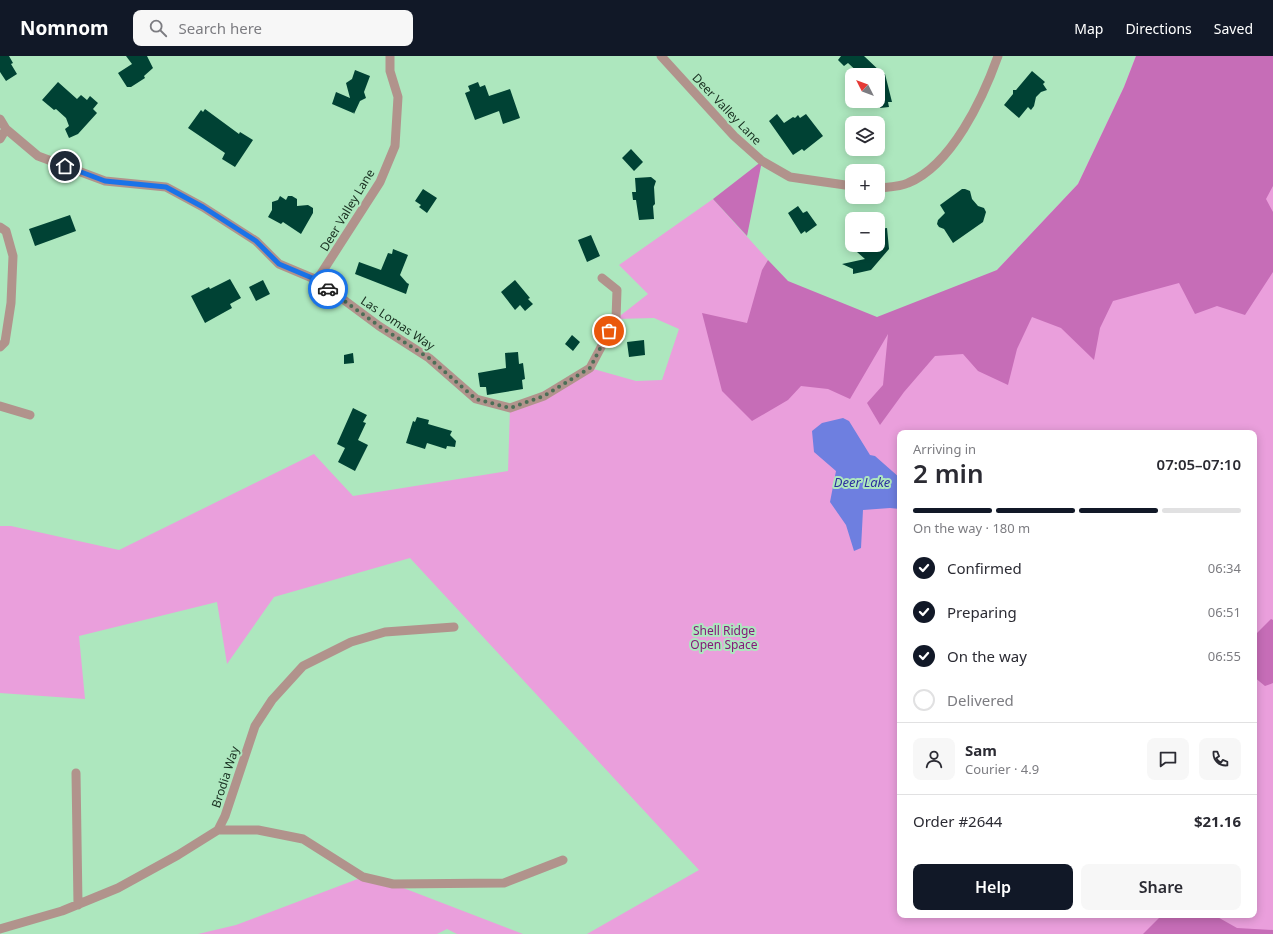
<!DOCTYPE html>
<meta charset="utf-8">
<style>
body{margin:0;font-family:"Noto Sans",sans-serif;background:#f7f7f7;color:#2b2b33;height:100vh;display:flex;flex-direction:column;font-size:15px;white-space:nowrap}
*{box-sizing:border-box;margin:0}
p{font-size:13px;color:#7c7c81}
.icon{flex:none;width:22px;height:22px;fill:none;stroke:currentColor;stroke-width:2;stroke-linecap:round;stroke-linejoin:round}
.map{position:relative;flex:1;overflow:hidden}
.sheet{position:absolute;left:897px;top:374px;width:360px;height:488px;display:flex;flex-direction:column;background:#fff;border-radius:8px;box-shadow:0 2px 10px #0003}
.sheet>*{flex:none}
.needle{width:26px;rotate:312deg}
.tools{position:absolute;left:845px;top:12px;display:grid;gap:8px}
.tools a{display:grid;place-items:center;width:40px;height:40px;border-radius:8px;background:#fff;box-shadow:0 2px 10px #0003;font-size:20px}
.pin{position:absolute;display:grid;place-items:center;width:34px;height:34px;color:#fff;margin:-17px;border:2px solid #fff;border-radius:50%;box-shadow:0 1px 4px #0007}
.courier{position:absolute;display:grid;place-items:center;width:40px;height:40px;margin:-20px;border:3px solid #1a73e8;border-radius:50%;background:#fff;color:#222;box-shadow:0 1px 5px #0007}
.overview em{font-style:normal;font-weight:600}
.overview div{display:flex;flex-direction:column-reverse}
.overview{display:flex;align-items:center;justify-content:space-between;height:68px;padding:0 16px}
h1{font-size:26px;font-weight:600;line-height:30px}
.bar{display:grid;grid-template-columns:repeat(4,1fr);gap:6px 4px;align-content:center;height:48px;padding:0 16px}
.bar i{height:5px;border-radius:3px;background:#e1e1e2}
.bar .selected{background:#111827}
.bar p{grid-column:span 4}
.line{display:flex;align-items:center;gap:10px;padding:0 16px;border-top:1px solid #e1e1e2}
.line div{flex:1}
.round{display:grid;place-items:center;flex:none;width:42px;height:42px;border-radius:8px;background:#f7f7f7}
ol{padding:0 16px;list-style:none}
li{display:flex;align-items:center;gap:12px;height:44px}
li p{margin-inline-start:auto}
li .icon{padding:4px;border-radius:50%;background:#111827;color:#fff;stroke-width:4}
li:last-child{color:#7c7c81}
li i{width:22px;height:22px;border:2px solid #e1e1e2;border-radius:50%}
.action{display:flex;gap:8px;margin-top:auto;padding:8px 16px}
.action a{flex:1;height:46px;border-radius:8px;background:#111827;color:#fff;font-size:16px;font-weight:600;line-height:46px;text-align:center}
.action a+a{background:#f7f7f7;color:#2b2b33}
header{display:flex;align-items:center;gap:24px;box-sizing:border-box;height:56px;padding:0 20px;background:#111827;color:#fff}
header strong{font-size:19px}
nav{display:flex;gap:22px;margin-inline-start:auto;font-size:14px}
.search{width:280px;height:36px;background:#f7f7f7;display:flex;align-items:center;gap:10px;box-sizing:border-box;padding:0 14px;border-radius:8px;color:#7c7c81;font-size:15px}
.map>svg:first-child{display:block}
</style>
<header>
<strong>Nomnom</strong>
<div class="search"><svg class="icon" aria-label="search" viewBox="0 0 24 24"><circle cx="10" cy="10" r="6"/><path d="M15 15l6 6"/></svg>Search here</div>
<nav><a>Map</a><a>Directions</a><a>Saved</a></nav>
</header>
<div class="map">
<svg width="1273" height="878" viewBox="0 0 1273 878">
<rect width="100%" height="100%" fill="#ade7be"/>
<path fill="#ea9fdc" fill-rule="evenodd" d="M1136 0H1273V878H587L699 814 410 502 274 541 227 608 217 546 79 580 85 643 0 637V470H11L119 494 314 398 353 440 508 415 510 352 590 312 636 325 662 324 679 273 654 262 616 263 648 238 619 209 713 143 768 204 762 215 845 303 997 214 1078 128 1124 31ZM900 377H1254V859H900Z
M363 821 393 828 523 878H457L447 873 437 878H198L236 869Z"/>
<path fill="#c66db7" d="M1136 0H1273V130L1266 143 1273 156V216L1245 259 1217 250 1195 258 1179 227 1113 245 1100 272 1094 304 1061 272 1032 261 1017 293 1008 329 978 315 963 298 935 300 904 336 880 369 867 347 883 329 888 278 850 343 828 333 801 330 788 344 752 365 722 335 702 257 747 267 762 214 768 204 788 225 877 261 997 214 1078 128 1124 31Z
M762 105 747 180 713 143Z
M1271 563 1273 564V627L1265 630 1254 621V580Z
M1162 859H1214L1237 872 1273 874V878H1143Z"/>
<path fill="#6e7fe0" d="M843 362 849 365 870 399 875 400 900 422V453L890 452 863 454 861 492 854 495 846 469 830 446 836 415 814 396 812 375 822 367Z"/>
<path fill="#004234" d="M0 0H9L13 7 11 8 17 18 6 25 0 16Z
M126 0H147L153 12 144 20 145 22 131 31H127L118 17 132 8Z
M841 0H864L883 18H885L892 46H888L889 51 880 52 878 41V19H880H861L848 7 844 10 838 4Z
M355 14 370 20 364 36 366 42 360 45 354 58 353 56V57L332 48 336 36 350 42 346 27 352 23Z
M1032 15 1045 26 1043 28 1047 34 1041 36 1036 41 1034 50 1031 54 1028 51 1019 62 1004 49 1013 38V34H1016Z
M58 26 77 43 81 39 87 44 90 40 98 47 93 53 97 57 78 78 69 82 65 73 69 70 66 62 56 53 54 54 42 44Z
M478 26 480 31 485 29 489 40 510 33 520 62 503 68 499 55 475 64 465 37 470 35 468 30Z
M205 53 239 78 240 76 253 84 235 111 222 103 225 97 188 72 201 54 203 56Z
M777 58 784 67 793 61 795 62 798 59 800 62 806 58 823 80 804 95 802 93 793 99 769 65Z
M631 93 643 106 634 115 622 102Z
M651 121 656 125 654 131 655 148 653 150 654 163 639 164 636 144H633L632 136H636L635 122Z
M423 133 437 142 427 157 419 151 421 149 415 145Z
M962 133H965L970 135 972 143 978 150 984 152 986 156 983 166 953 187 944 173 939 171 937 168 938 164 945 157 940 149Z
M280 140 286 144 288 140H292L297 143V150L308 149 313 152V157L301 178 283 166 281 168 268 161 272 154V146L278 144Z
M798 150 803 157 807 155 817 169 806 177 805 175 801 178 788 157Z
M70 159 76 175 35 190 29 173Z
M887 172 889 193 871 214 853 218V213L842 208 865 203 849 189H878V173Z
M591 179 600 200 587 206 578 184Z
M393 193 408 199 400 219 407 227 409 228 406 238 355 218 359 206 381 214 388 197 392 198Z
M230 223 241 242 230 248 232 252 205 267 191 240 209 231 210 233Z
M263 224 270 238 256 245 249 231Z
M515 224 530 242 528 243 533 248 525 255 520 249 515 254 501 236Z
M572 279 580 286 573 295 565 288Z
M644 284 645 299 629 301 627 286Z
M518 296 519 308 523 307 525 323 522 324 523 333 487 339 486 331H480L478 317 506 312 505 297Z
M353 297 354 307 344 308V299Z
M353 352 367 359 363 366 366 367 358 384 368 389 355 415 338 406 345 392 337 388Z
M417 361 429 364 428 368 452 375 450 379 456 385 455 391 447 390 446 393 427 387 425 393 406 387 413 365 415 366Z"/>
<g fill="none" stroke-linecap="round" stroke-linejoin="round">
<path stroke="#b1938c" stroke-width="9" d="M661 0 734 80 762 105 790 121 852 130
M0 63 6 73 38 100 105 125 166 131 203 151 256 185 279 208 317 224 379 270 429 302 476 343 510 352 544 340 590 312 616 263 617 234 602 222
M0 83 6 73
M878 132C887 131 900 131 908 127 952 109 983 42 998 0
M0 171 6 175 13 200 11 247 5 286 0 291
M317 224 380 126 395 90 398 41 390 15V0
M0 350 30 359
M76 717 78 849
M218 774H258L303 783 363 821 393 828 504 827 563 804
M0 873 62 855 118 832 178 799 218 774 225 760 255 670 272 644 303 610 351 586 385 576 454 571"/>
</g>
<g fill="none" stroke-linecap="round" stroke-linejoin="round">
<path stroke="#4c6f57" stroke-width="4" stroke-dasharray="0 7.2" d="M328 233 379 270 429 302 476 343 510 352 544 340 590 312 609 275"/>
<path stroke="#1a73e8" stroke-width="5" d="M65 110 105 125 166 131 203 151 256 185 279 208 317 224 328 233"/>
</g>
<g text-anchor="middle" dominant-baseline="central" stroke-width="4" stroke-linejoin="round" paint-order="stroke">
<g font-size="12" fill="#182f20" stroke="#ade7be">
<text transform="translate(727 53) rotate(46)">Deer Valley Lane</text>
<text transform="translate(347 154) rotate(-59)">Deer Valley Lane</text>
<text transform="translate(398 267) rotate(34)">Las Lomas Way</text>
<text transform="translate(225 721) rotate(-72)">Brodia Way</text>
</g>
<g font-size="12" fill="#851879" stroke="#ade7be">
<text x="724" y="574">Shell Ridge<tspan x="724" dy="14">Open Space</tspan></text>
</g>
<g font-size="13" font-style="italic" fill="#2c2e9e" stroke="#ade7be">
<text x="862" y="426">Deer Lake</text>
</g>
</g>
</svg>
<div class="tools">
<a><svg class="needle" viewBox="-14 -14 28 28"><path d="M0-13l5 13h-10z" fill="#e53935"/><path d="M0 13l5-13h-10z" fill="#7c7c81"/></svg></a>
<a><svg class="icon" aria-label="layers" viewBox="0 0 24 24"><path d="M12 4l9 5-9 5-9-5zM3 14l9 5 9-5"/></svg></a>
<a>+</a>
<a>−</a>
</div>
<div class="pin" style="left:609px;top:275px;background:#ea580c"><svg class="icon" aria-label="bag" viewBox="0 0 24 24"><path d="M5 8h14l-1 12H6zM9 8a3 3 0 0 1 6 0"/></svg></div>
<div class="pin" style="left:65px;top:110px;background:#1f2937"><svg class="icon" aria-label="home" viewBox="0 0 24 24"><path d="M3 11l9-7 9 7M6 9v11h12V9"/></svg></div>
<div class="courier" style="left:328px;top:233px"><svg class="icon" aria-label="car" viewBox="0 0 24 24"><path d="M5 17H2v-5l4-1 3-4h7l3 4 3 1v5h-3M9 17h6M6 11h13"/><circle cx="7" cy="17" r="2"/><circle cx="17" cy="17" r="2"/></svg></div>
<section class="sheet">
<div class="overview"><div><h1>2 min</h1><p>Arriving in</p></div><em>07:05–07:10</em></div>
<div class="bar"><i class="selected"></i><i class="selected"></i><i class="selected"></i><i></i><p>On the way · 180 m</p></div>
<ol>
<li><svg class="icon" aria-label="check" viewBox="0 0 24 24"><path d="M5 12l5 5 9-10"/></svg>Confirmed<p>06:34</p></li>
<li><svg class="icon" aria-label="check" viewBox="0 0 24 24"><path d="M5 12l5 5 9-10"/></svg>Preparing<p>06:51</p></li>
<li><svg class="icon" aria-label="check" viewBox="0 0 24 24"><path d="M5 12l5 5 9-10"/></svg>On the way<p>06:55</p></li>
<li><i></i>Delivered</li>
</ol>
<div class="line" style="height:72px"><a class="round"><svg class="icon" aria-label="person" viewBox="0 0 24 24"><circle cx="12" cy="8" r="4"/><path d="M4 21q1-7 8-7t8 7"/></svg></a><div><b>Sam</b><p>Courier · 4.9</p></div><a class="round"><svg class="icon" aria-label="chat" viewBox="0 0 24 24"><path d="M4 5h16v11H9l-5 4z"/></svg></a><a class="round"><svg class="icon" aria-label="phone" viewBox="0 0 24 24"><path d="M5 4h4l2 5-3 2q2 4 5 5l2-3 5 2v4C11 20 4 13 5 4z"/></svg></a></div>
<div class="line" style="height:52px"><div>Order #2644</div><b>$21.16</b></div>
<div class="action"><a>Help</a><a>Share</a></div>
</section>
</div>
